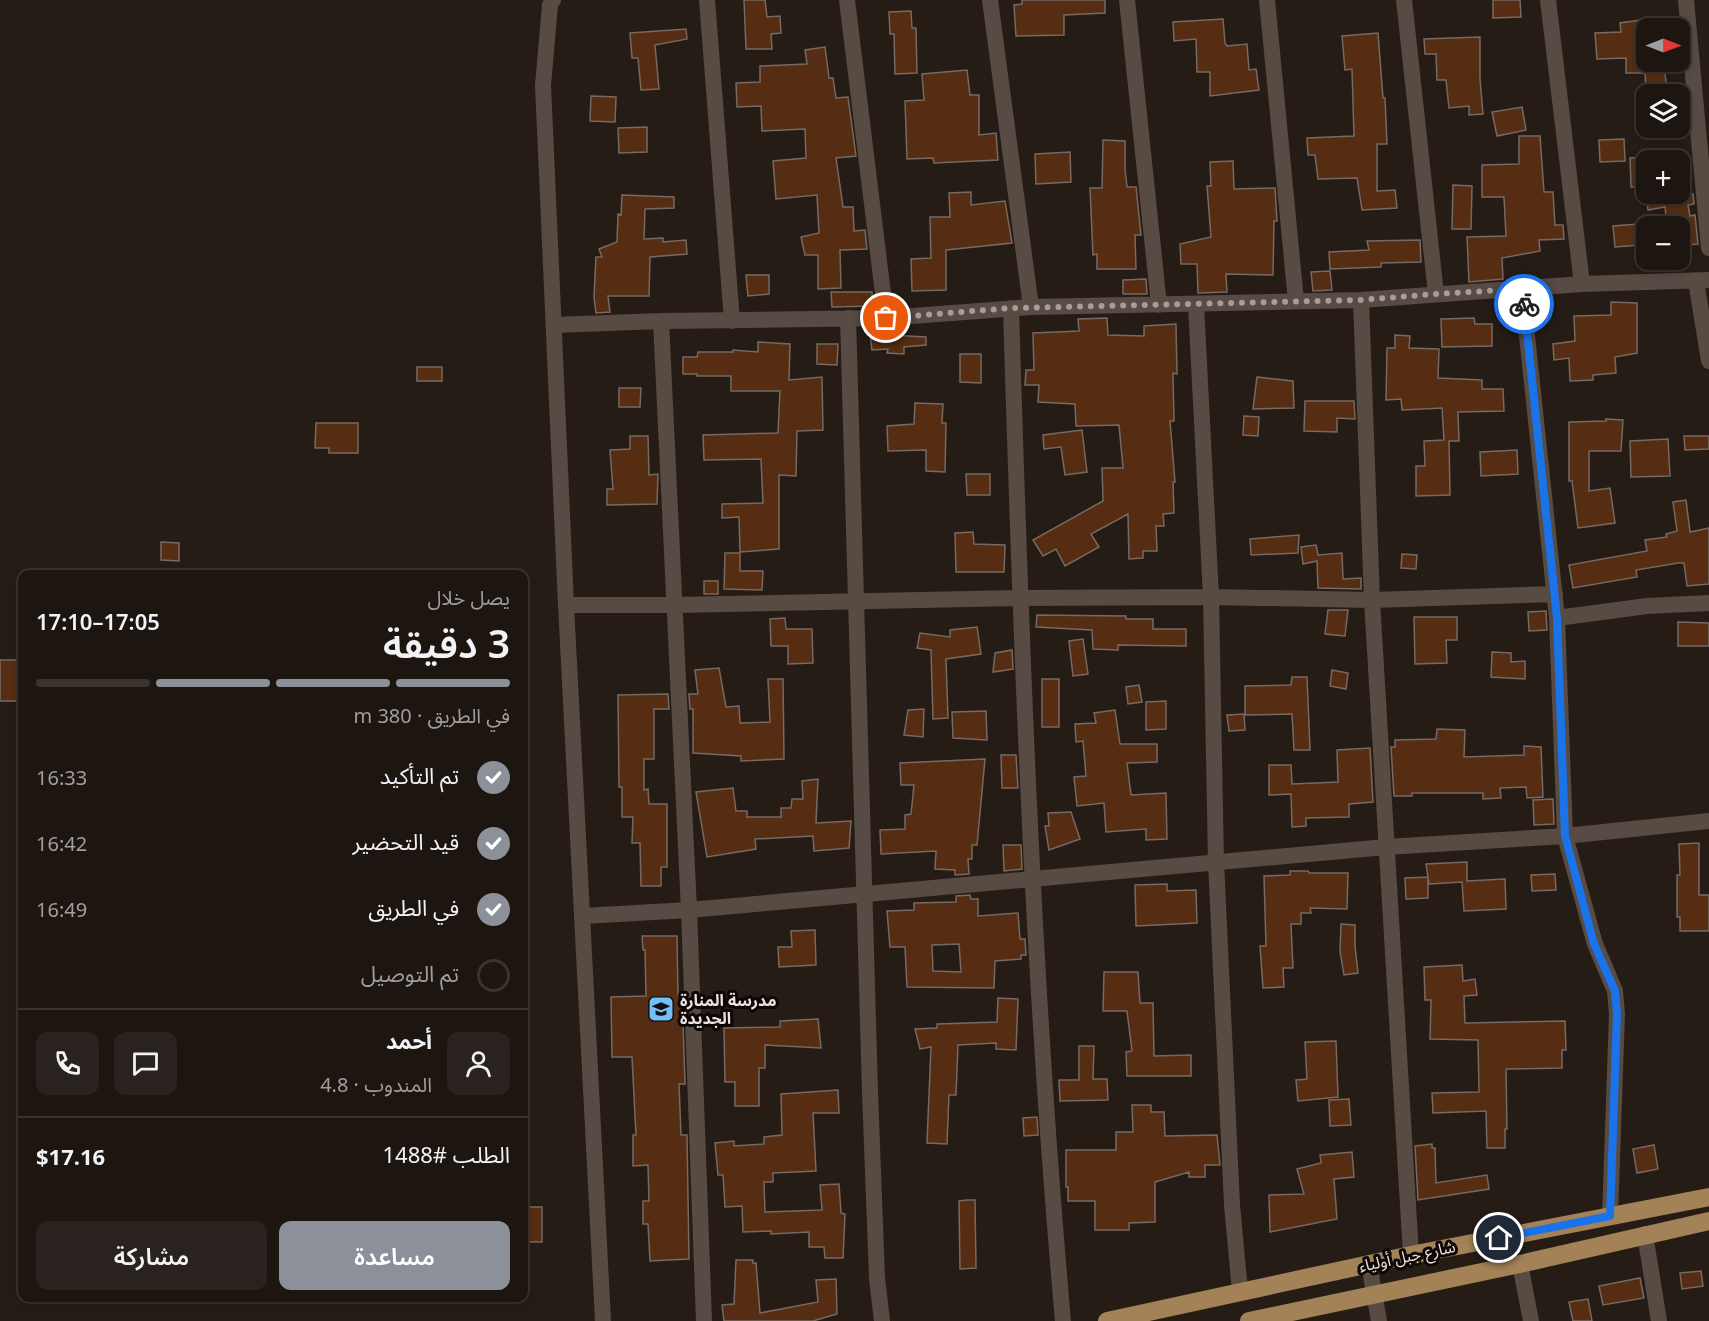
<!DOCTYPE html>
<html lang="ar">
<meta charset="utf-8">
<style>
body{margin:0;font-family:"Noto Sans","Noto Sans Arabic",sans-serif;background:#29221e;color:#f1f3f6;direction:rtl;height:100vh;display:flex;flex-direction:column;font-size:22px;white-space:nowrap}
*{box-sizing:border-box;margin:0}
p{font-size:20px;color:#a09f9f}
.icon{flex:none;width:33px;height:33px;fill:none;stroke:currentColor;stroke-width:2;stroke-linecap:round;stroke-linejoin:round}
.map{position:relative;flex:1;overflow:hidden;direction:ltr}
.details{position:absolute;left:18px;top:570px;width:510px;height:732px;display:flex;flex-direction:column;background:#1c1510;border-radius:12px;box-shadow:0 3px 9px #0003,0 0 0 2px #3a3430;direction:rtl}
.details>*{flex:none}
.needle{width:39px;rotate:90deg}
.tools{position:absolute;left:1636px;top:18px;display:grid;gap:12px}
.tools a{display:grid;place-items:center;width:54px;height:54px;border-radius:12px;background:#1c1510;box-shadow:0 3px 9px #0003,0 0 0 2px #3a3430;font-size:30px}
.pin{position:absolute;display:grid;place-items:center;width:51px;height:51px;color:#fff;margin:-26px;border:3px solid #fff;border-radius:50%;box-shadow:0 2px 6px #0007}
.courier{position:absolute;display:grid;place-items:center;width:60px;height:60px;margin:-30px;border:4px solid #1a73e8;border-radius:50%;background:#fff;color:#222;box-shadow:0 2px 8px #0007}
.summary em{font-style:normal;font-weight:600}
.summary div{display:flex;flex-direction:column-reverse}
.summary{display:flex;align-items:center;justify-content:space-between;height:102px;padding:0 18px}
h1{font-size:39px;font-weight:600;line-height:45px}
.bar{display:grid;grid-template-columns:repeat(4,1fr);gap:9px 6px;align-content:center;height:72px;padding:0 18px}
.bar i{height:8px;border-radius:4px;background:#3a3430}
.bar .active{background:#8c9099}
.bar p{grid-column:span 4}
.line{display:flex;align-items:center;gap:15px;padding:0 18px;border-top:2px solid #3a3430}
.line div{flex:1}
.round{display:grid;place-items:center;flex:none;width:63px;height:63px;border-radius:12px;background:#29221e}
ol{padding:0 18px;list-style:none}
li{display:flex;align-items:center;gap:18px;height:66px}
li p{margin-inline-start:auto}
li .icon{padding:6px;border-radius:50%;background:#8c9099;color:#fff;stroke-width:4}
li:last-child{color:#a09f9f}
li i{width:33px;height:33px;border:3px solid #3a3430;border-radius:50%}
.cta{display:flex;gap:12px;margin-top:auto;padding:12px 18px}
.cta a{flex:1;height:69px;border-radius:12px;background:#8c9099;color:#fff;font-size:24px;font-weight:600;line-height:69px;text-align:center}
.cta a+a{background:#29221e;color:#f1f3f6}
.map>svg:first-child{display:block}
</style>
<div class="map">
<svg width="1709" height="1321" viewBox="0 0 1709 1321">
<rect width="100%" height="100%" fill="#261c16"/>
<path fill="#562d13" stroke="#766962" stroke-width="1.5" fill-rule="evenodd" d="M744 0H765L767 17 780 16 781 33 771 34 772 49H746Z
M1022 0H1105V13L1064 15V35L1016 36 1014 5 1022 4Z
M1493 0H1520L1521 17 1493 18Z
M911 11 912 28H916L917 73 895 74 894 34H890L889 12Z
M1223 19 1225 43 1227 46 1247 44 1249 70 1256 69 1259 90 1210 96V72H1197L1196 39 1174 41 1173 22Z
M1647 19V62H1664L1667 94H1646L1645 73H1626V58L1597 59 1595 33 1621 32 1620 23Z
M686 29 687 39 655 45 659 89 641 90 638 58H632L630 33Z
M1378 33 1383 98H1385L1387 144H1377V191L1395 190 1397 208 1362 210 1357 178 1318 179 1315 155H1308L1307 138 1354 136 1352 69 1345 70 1342 36Z
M1480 37V79L1483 114 1469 115V106L1449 108 1446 80H1437L1436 54H1425L1424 39Z
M825 47 829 78H833L836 98 848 97 856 156 836 158 843 207H853L854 231 865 230 867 249 840 250 841 288 818 289V255H805L801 237 819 233 817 195 776 199 773 161 806 158 805 129 762 131 761 106 737 107 736 83 760 82V66L807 64 805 50Z
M967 70 970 95H979V135L996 133 998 160 934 163 933 158 907 159 905 101 924 100 922 74Z
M591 96 616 97 615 122 590 121Z
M1522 107 1526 130 1497 136 1492 112Z
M647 127V152L619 153 618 128Z
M1519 136H1540L1544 192H1553L1555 225H1563L1564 239 1539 240 1540 251 1502 258 1503 279 1469 282 1467 237 1506 236 1504 197H1482V165L1519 164Z
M1624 139 1625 161 1600 162 1599 140Z
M1103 140 1125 141V169L1127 187H1136L1141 235H1135L1136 269H1097V254L1093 255 1090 188H1102Z
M1070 152 1071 182 1036 184 1035 154Z
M1647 157V186L1631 187 1630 158Z
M1233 161 1234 189 1275 188 1277 221H1274L1273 275 1226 274 1227 292 1198 293 1197 264H1181L1180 244 1211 237 1207 186H1211L1210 162Z
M1453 185 1472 186 1471 229H1452Z
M971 192V205L1005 201 1012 243 946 250V290L912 291 911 259 931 258 930 217H950L949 193Z
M1646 194H1693L1694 204 1688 205 1690 216 1695 215 1698 244 1685 245 1683 226H1667L1665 207 1648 210Z
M622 195 674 197V208L645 209 644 239 663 238V242L686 240 687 254 650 257 649 296H608L610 312 596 313 594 297 596 257H602L599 249 617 242 618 214 621 215Z
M1638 224 1640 245 1615 247 1613 226Z
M1420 240 1421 262 1381 263V267L1330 269 1329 252 1369 250 1367 241Z
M1330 271 1332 290 1313 291 1311 272Z
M746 275H769V294L748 296Z
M1146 279 1147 294H1123V280Z
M831 292H872L873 306 832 307Z
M1611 302 1637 303V353L1615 357 1616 373 1593 375V380L1570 381 1569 358 1554 360 1553 344 1575 341 1574 316 1611 315Z
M1107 318 1108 335 1144 336V326L1176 324 1177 374 1173 373 1174 421H1170L1175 482H1173L1174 513 1163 514 1164 526H1156L1157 551H1143V558L1129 559 1128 514 1091 534 1099 547 1065 566 1056 549 1043 556 1033 540 1103 501 1102 468H1123L1119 425 1076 426 1075 404 1038 402 1039 385H1025L1026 370H1034L1033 333 1079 331 1078 319Z
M1474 318 1475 324H1492V346L1442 347 1441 319Z
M870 334 926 337V345L904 347V354L887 353 888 349 872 350Z
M1395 335 1410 336 1409 348 1439 349 1438 378 1482 380V389H1503L1504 411 1458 412 1459 441H1449L1450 495 1416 496V466H1425L1424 441 1444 440 1442 408 1402 410 1401 399 1386 400 1387 348H1395Z
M758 342 790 344 789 380 822 377 823 430 797 431 796 476 779 475V549L740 552 739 517 722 518V504L763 503 761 459 704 460 703 435 778 433 780 391H731V376H697V374H683V357H697L698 352H733V350L758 352Z
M817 344H838L837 365 817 364Z
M960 354H981V383L960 382Z
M417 367H442V381H417Z
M1257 377 1293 381 1294 408 1253 409Z
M619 388H641L640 407H619Z
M1305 401H1354L1355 419 1337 418V432L1304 431Z
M915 403 943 404 942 423H946L945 472 926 471V450L888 451 887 426 914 424Z
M1244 416 1259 417 1258 436 1243 435Z
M1606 419 1623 420 1621 451H1589V491L1610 488 1615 523 1578 528 1572 481H1569V422L1606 421Z
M316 423H358V453H329V448H315Z
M1082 430 1087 472 1065 475 1061 447 1044 449 1043 435Z
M630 436H648L649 475 658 474 657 504 607 505V489H613L610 450 630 449Z
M1684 436H1709V449L1685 450Z
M1668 439 1670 476 1631 477 1630 441Z
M1517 450 1518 474 1481 476 1480 452Z
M966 474H990V495H967Z
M1686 500 1690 532 1709 528V584L1687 586 1684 563H1678L1636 570 1637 577 1573 588 1569 565 1647 551 1645 540 1667 537 1666 534 1677 531 1673 502Z
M973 532 974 544 1005 545 1004 572H956L955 533Z
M1299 535 1298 553 1251 555 1250 539Z
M161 542 179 543V561L161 560Z
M1316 545 1318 555 1342 553 1343 579 1361 578V589L1318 588 1317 561 1303 564 1301 547Z
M725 553H740V571H763L762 590 724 589Z
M1402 554 1417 555 1416 569 1401 568Z
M704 581H718V594H704Z
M1328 610H1348L1345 636 1325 634Z
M1546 611 1547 630 1529 631 1528 612Z
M1037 615 1126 616V619H1153V629H1186V646L1118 645V650L1093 649 1092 630 1036 627Z
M1414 617H1457V640H1446L1447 663 1415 664Z
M785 618 786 629H812L813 663 788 664V646H771L770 619Z
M1678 622 1709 623V646H1678Z
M977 627 981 654 946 659 948 718 933 719 931 650 917 648 920 633 950 637V630Z
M1083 639 1088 674 1073 676 1069 641Z
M1012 650 1013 669 993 672 995 653Z
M1492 652 1511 653V662L1525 661V679L1491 677Z
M0 660H22V701H0Z
M719 668 726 707 739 706 740 723 770 722 768 679H783L784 759 741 761V756L693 753V709H690L689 694H698L695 670Z
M1332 670 1348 673 1346 689 1330 686Z
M1292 677H1307L1310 750H1294L1292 714 1245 715V686L1291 685Z
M1042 679H1059V727H1042Z
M1139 685 1142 702 1128 704 1126 687Z
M668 694 669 709H654V759H644V790L648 789 649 804H667V867H661V886H641L640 843H632L633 817H622V787H619L618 695Z
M1166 701V729L1146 730V702Z
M924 709 923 737 904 735 908 710Z
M1115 710 1120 744H1157V762L1127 763 1131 795 1166 793 1167 839 1146 840V829L1106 832 1104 803 1077 806 1074 777 1086 776 1083 741 1076 742 1075 724 1096 723 1094 713Z
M986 711 987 740 953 738 952 712Z
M1244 714 1245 730 1229 731 1227 715Z
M1437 729 1465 730 1464 757 1524 755V746L1541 747 1543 797 1527 798 1526 787 1500 788 1501 798 1483 799V793H1412V796H1394L1391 747H1395V740L1436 739Z
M1370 748 1373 802 1349 804V817L1306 818V826L1292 827 1291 794 1269 795V765H1291L1292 784 1338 782 1337 750Z
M1001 755H1016L1018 788H1002Z
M985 759 977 845H972V859H968L969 874 955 875V870L935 869 936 851 881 854 880 830 905 829V815L911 814 914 785H901L900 763Z
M818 779 816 823 851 821 849 848 814 851 813 836 755 839 756 849 707 857 696 792 733 788 736 811H747V817H781V808H791L792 799H803L802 781Z
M1553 799 1554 824 1534 825 1533 800Z
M1071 812 1080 839 1049 850 1045 826H1049L1048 813Z
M1699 843V895H1709V931H1680V917H1677V875H1680L1679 844Z
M1003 845H1021L1022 869 1004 871Z
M1467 862V881L1505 879 1506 909 1464 911 1462 882 1429 884 1426 864Z
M1290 871H1308L1309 873H1348L1347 909 1310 908 1311 913H1301V924H1291L1293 968H1283L1284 987 1263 988 1260 946H1266L1264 876 1290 875Z
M1555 874 1556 890 1532 891 1531 875Z
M1428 877V898L1406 899 1405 878Z
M1167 884V891L1196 890 1197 923 1136 926 1135 885Z
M970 895 971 899H978V916L1018 913 1020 939H1025L1026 955H1021V959L995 961 994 988 907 987 905 947H890L887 911 914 910V903L956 902V896ZM959 944 961 972 933 971 932 945Z
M1341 924 1355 925V946L1358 973 1344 975 1340 951Z
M815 930 816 965 779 967 778 947H792L791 931Z
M642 936H677L678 995H682L685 1084H679L681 1135H687L689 1259 650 1261 648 1224H643V1201H649L648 1165 633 1166V1135H636L632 1057H612L611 997 646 996 645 950H643Z
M1462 965 1463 981 1475 979 1477 995 1464 996 1465 1023 1565 1021 1566 1050H1562V1068L1506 1069 1507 1129H1505V1148H1487L1486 1111 1433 1113 1432 1093 1479 1092 1478 1040 1430 1039 1431 1000H1425L1424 967Z
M1104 972H1138L1140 1003H1153L1154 1056 1191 1055V1076H1127L1126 1052 1132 1051 1127 1011H1103Z
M998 998 1018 999 1016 1050 996 1049V1043L958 1045 956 1095H949L947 1144 927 1143 931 1047 920 1049 915 1029 937 1028V1024L997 1022Z
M818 1019 821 1048 765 1045V1068H759V1106H735V1082H725L724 1028 780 1027V1021Z
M1336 1041 1338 1097 1298 1101 1296 1080 1307 1079 1305 1042Z
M1079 1046H1094L1093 1079H1107L1108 1100 1060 1101 1059 1080H1079Z
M838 1090 839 1113H813L816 1171 773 1173V1182H764L765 1212 822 1210 820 1185 839 1184 841 1213 845 1214 843 1258H825L824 1247H809V1232L771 1234V1231L743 1232 742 1206 725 1207 723 1175H718L715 1143 734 1141V1146L764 1144V1137L782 1135 781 1094Z
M1349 1099 1351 1125 1330 1126 1329 1100Z
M1132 1105H1151V1112H1164L1165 1136 1217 1135 1220 1165H1205V1177H1189V1172L1155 1182V1222L1129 1223V1230H1095V1201H1068V1187H1066V1150H1116V1132H1133Z
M1037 1117 1038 1135 1024 1136 1023 1118Z
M1432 1144V1148H1435L1436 1183 1487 1175 1489 1189 1418 1200 1415 1146Z
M1654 1145 1658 1169 1637 1173 1633 1149Z
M1352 1152 1354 1177 1334 1179 1337 1219 1270 1232 1269 1195 1304 1194 1297 1169 1321 1163 1320 1155Z
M967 1200H975L976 1268 960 1269 959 1201Z
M524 1207H542V1242H524Z
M736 1260H753V1263H756L760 1313 818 1302 816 1280 836 1279 837 1314 813 1321H724L722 1305 734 1304Z
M1701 1271 1703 1286 1682 1289 1680 1273Z
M1640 1278 1644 1298 1603 1305 1599 1286Z
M1588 1299 1592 1321H1573L1569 1302Z"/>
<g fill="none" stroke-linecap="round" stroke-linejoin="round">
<path stroke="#574b44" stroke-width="16" d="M553 0 550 5 543 85 566 605 603 1321
M707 0 732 321
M847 0 886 318
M990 0 1031 307
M1127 0 1159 305
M1267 0 1296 301
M1404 0 1436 294
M1548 0 1582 284
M1686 0 1709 248
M1696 281 1709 361
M1522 289 1557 618 1565 836 1595 944 1615 991 1617 1014 1610 1216
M1361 300 1372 600 1411 1255
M1196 305 1211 597 1216 862 1232 1205 1240 1291
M1011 308C1021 646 1033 984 1063 1321
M848 318 870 1092 877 1278 882 1321
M661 321 689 910 704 1321
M554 325 661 321 886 318 1031 307 1361 300 1582 284 1709 280
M566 605H674L1020 598 1211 597 1372 600 1555 594
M1557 618 1647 606 1709 603
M582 916 689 910 1386 847 1565 836 1709 821
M1645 1234 1659 1321
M1369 1264 1379 1321
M1520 1264 1531 1321"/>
<path stroke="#a38258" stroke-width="18" d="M1107 1321 1411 1255 1709 1197
M1249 1321 1520 1264 1709 1221"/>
</g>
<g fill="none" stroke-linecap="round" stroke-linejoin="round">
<path stroke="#a59d99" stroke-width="6" stroke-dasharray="0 10.8" d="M886 318 1011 308 1360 300 1436 294 1522 289 1524 304"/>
<path stroke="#1a73e8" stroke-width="8" d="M1499 1238 1610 1216 1617 1014 1615 991 1594 944 1565 836 1557 618 1524 304"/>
</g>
<defs>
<g id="school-square" transform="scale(1.35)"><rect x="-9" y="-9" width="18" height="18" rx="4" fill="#74c0f6" stroke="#0c0705"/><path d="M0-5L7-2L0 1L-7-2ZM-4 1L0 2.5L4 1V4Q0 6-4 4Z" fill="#111"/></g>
</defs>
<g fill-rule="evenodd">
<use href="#school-square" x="661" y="1009"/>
</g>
<g text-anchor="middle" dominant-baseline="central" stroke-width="6" stroke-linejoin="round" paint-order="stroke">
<g font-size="16" font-weight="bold" fill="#eae3df" stroke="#0c0705" text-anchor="start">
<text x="680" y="1000">مدرسة المنارة<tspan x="680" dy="18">الجديدة</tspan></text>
</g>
<g font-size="16" fill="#eae3df" stroke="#0c0705">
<text transform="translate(1407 1256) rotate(-12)">شارع جبل أولياء</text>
</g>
</g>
</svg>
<div class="tools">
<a><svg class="needle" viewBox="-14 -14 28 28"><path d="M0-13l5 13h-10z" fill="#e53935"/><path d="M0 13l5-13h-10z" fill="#a09f9f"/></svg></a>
<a><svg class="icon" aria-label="layers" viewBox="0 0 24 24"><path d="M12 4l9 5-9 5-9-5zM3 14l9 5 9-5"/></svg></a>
<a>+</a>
<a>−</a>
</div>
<div class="pin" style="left:886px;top:318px;background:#ea580c"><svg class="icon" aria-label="bag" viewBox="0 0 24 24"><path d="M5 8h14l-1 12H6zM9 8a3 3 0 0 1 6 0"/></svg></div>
<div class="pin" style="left:1499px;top:1238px;background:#1f2937"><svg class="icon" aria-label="home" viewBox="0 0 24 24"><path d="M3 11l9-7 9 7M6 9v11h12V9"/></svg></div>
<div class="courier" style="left:1524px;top:304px"><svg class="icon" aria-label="bike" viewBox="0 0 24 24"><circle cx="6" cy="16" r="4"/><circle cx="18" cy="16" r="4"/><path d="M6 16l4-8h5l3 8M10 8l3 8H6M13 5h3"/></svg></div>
<section class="details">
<div class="summary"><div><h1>3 دقيقة</h1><p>يصل خلال</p></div><em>17:05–17:10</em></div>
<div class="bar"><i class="active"></i><i class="active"></i><i class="active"></i><i></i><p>في الطريق · 380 m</p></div>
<ol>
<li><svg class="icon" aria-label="check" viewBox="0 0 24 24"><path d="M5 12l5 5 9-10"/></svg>تم التأكيد<p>16:33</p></li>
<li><svg class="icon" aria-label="check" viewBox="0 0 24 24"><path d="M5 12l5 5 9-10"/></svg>قيد التحضير<p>16:42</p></li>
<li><svg class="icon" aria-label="check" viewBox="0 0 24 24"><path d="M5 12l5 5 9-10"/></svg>في الطريق<p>16:49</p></li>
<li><i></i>تم التوصيل</li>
</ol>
<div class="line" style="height:108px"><a class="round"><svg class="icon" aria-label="person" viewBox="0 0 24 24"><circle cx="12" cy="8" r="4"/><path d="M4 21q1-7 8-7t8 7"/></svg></a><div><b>أحمد</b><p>المندوب · 4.8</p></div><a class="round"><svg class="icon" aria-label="chat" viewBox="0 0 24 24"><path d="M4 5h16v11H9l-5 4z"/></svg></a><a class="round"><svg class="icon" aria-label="phone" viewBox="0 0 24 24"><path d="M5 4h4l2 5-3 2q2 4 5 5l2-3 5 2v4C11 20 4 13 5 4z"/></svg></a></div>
<div class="line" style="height:78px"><div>الطلب #1488</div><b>$17.16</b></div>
<div class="cta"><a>مساعدة</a><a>مشاركة</a></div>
</section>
</div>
